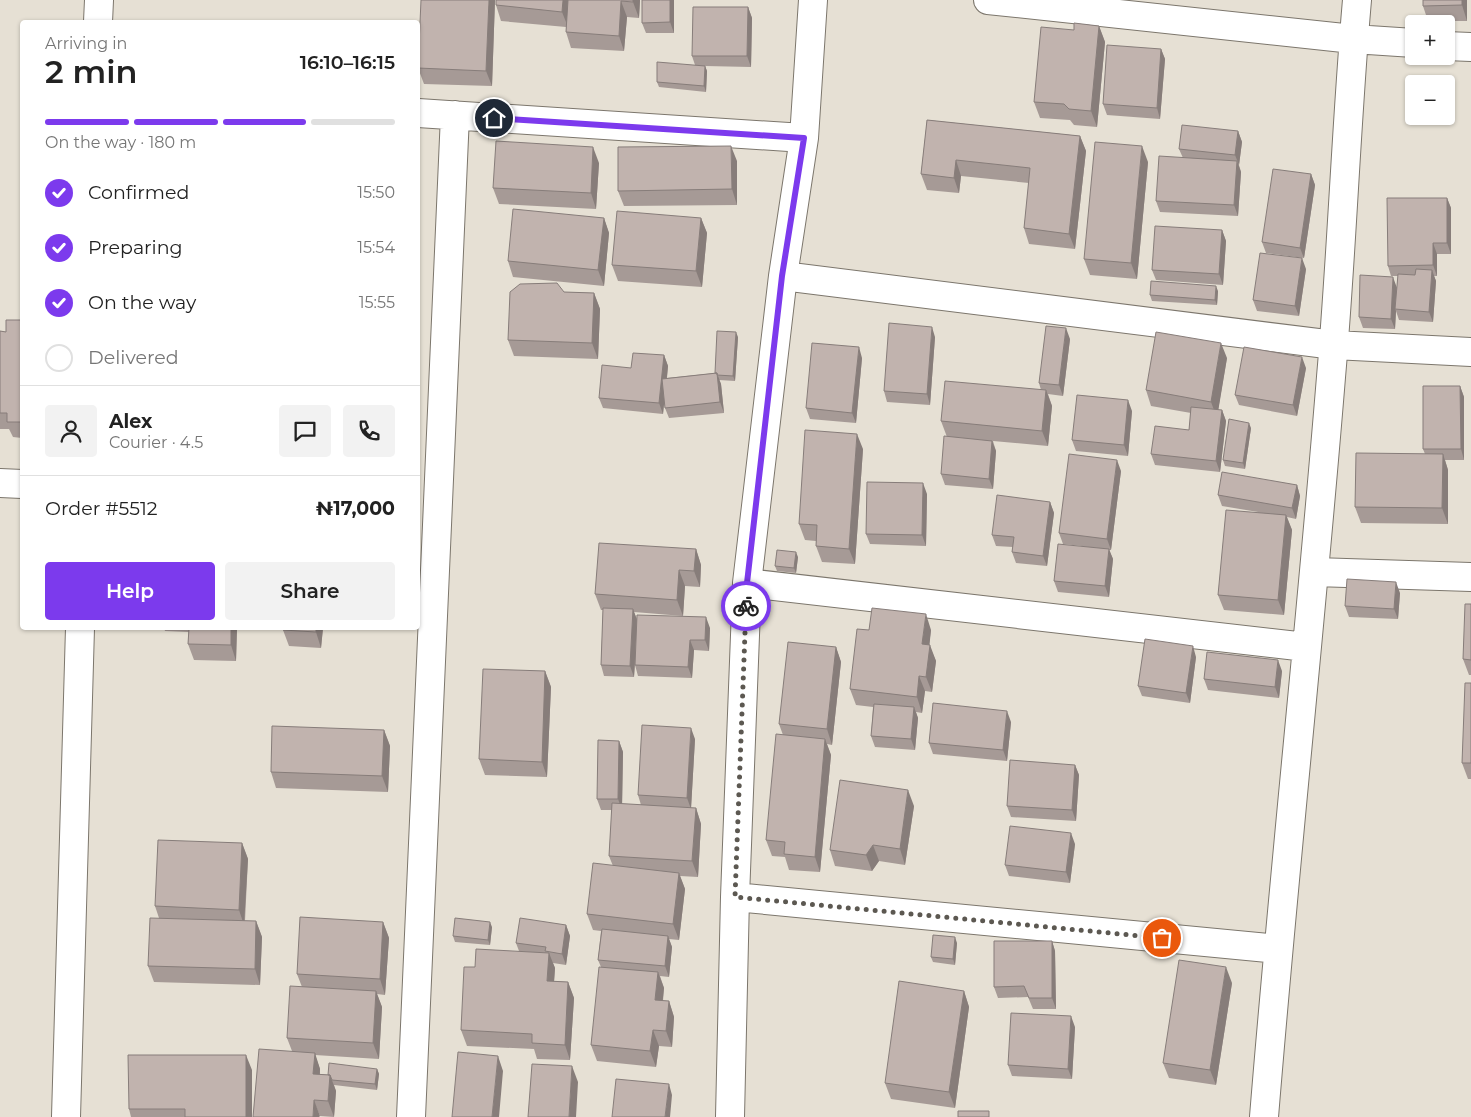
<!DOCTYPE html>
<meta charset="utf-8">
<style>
body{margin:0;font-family:Montserrat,sans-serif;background:#f2f2f2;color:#222;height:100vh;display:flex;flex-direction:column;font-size:19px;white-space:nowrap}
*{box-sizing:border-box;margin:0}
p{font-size:16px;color:#767676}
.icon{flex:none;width:28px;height:28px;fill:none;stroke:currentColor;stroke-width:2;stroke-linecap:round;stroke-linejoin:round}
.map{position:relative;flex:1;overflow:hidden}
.panel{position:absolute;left:20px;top:20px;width:400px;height:610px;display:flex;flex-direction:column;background:#fff;border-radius:5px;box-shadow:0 1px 4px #0004}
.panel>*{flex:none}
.buttons{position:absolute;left:1405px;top:15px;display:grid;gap:10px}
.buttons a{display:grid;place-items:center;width:50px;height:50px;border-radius:5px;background:#fff;box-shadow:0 1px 4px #0004;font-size:25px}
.pin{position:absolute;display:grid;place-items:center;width:42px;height:42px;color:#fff;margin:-21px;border:2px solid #fff;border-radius:50%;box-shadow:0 1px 5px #0007}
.courier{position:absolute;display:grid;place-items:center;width:50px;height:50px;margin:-25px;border:4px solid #7c3aed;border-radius:50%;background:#fff;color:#222;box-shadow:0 1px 6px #0007}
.summary em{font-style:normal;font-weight:600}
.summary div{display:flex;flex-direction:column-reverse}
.summary{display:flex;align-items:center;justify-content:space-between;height:85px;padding:0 25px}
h1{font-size:32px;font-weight:600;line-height:38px}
.bar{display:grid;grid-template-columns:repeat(4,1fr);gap:8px 5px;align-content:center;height:60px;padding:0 25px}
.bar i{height:6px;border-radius:4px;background:#e0e0e0}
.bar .on{background:#7c3aed}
.bar p{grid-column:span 4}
.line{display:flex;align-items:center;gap:12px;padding:0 25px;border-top:1px solid #e0e0e0}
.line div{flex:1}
.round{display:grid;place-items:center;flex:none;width:52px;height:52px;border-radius:5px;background:#f2f2f2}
ol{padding:0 25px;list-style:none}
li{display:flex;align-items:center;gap:15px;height:55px}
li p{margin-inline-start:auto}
li .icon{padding:5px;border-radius:50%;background:#7c3aed;color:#fff;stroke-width:4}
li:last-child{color:#767676}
li i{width:28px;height:28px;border:2px solid #e0e0e0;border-radius:50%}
.cta{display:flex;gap:10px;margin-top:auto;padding:10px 25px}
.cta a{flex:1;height:58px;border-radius:5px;background:#7c3aed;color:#fff;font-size:20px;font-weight:600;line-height:58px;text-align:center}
.cta a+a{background:#f2f2f2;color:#222}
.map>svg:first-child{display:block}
</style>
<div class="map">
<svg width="1471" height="1117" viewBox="0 0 1471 1117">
<rect width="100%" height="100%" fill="#e6e0d4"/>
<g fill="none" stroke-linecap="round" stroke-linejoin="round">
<g stroke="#7c766c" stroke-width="30">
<path id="minor" d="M988 0 1353 39 1414 43
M98 22 99 0
M1446 46 1471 47
M418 113 804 138
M783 276 1334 345 1471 352
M0 483 22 484
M1315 572 1471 577
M747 583 1306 647
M735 897 1278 949
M66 1117 80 628
M411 1117 455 115
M730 1117 735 897 747 583 783 276 804 138 813 0
M1264 1117C1284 870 1311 624 1331 377 1342 251 1346 125 1357 0"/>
</g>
<use href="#minor" stroke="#fff" stroke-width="28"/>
</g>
<path fill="#a69a96" d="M495 0 492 86 424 84 418 68Z
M640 0 639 18 627 17 624 51 571 48 566 32V27L501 21 496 5Z
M642 0H674V33H646L642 23Z
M1467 0V21H1428L1423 6Z
M748 7 752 18 751 67 705 66 707 71 706 92 659 87 657 82 695 65 692 56Z
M1099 26 1105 42 1097 127 1074 125 1070 120 1040 118 1034 102 1074 30Z
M1161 49 1165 59 1160 119 1107 115 1103 104Z
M927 120 1080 136 1086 151 1075 249 1029 244 1024 228 1029 183 961 176 959 193 927 190 921 174Z
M1238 131 1242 142 1239 165 1241 172 1238 216 1160 212 1156 201 1183 158 1179 149Z
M737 161V205L624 206 618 191Z
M1148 162 1137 279 1090 275 1084 259Z
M599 163 596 209 499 204 493 188Z
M1311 174 1315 185 1304 258 1266 253 1262 242Z
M1447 198 1451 208V254H1437V276H1434L1436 281 1433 322 1399 320 1396 311 1395 329 1363 328 1359 317 1397 287 1398 276H1391L1388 266Z
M604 218 609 233 604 286 513 277 508 261Z
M701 218 707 233 702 287 618 281 612 265Z
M1222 230 1226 241 1223 285 1156 280 1152 270Z
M1306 269 1299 316 1257 311 1253 300Z
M1218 291 1217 305 1152 301 1150 295Z
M564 292 594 293 600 309 598 359 514 356 508 340Z
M22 320V438L13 437 9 429H0V331L6 332Z
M738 337 735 381 719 380 721 384 724 413 669 418 665 408 664 403 663 414 603 408 599 398 631 368 664 355 668 366 667 378 715 373Z
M935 337 930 405 887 402 884 391Z
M1070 339 1063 396 1048 394 1052 406 1048 446 993 441 996 451 993 489 945 485 941 474 947 437 941 421 1041 390 1039 383Z
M862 358 856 423 810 419 806 408Z
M1227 358 1218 410H1222L1226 421 1220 472 1155 465 1151 454 1189 430 1191 413 1151 406 1146 390Z
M1306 368 1297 416 1239 405 1235 395Z
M1460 386 1464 397V460H1445L1448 470V524L1361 523 1355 507 1425 454 1423 449Z
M1132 411 1128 456 1076 451 1072 440Z
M1251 428 1245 469 1225 466 1223 460Z
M863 449 855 564 822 562 816 546V541L805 540 799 524Z
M1121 471 1111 550H1109L1113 559 1109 597 1058 592 1054 581 1082 546 1063 544 1059 533Z
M1297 485 1300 496 1296 519 1287 517 1292 530 1284 615 1224 610 1218 595 1258 512 1222 506 1218 495Z
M927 494 926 546 870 544 866 534Z
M1050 502 1054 513 1047 566 1016 563 1012 552 1013 547 996 546 992 535Z
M696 549 701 565 700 587 685 586 683 616 634 612 637 619 710 628 709 651 694 650 692 678 638 676 635 665 634 677 604 676 601 665 603 610H601L595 594Z
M798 557 796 573 777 571 775 566Z
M1400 593 1398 619 1349 617 1345 606Z
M1471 604V675H1469L1463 659Z
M164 628H237L236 661 194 660 188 644 189 632 165 631Z
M323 628 321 648 289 646 283 630Z
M931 630 929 645 936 661 932 692 925 691 922 713 916 712 918 718 915 750 875 747 871 736 873 707 856 705 850 689Z
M836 647 841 662 832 745 827 744 831 755 820 872 789 870 785 857 772 856 766 840 783 735 779 724Z
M1196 657 1190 703 1142 696 1138 686Z
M545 671 551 687 547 777 485 775 479 759Z
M1282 671 1279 698 1208 690 1204 679Z
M1471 683V779H1468L1462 763Z
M1011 722 1007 761 933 754 929 743Z
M384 730 390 746 388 792 276 788 271 772Z
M695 739 691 808H696L701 824 698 877 680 876 685 889 679 940 669 939 672 947 669 977 660 976 664 988 663 1001H669L674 1017 672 1047 659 1046 656 1067 597 1061 591 1045 601 967 598 960 601 931 593 930 587 914 613 866 609 856 612 810H601L597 799 619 741 623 752 622 804 641 805 638 795Z
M1075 765 1079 775 1076 821 1011 817 1007 806Z
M914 806 905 865 879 861 872 871 835 866 830 850Z
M242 843 248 859 245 921H256L262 937 260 985 154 982 148 966 159 918 155 906Z
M1075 844 1070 883 1009 876 1005 865Z
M383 922 389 938 385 995 377 994 382 1007 379 1059 315 1055 320 1069V1074L328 1075 377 1069 379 1074 377 1090 334 1085 336 1091 334 1117 320 1116 292 1051 287 1038 302 987 297 974Z
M566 925 570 936 566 965 553 963 555 968 554 981 568 982 574 998 570 1060 537 1059 534 1049 467 1046 461 1030 475 967 519 951 516 943Z
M492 927 490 945 455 942 453 936Z
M1052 941 1055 951 1056 1009H1033L1028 997 998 998 994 987Z
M957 943 955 965 933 962 931 957Z
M1232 983 1216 1085 1169 1078 1163 1063Z
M964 991 969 1007 955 1108 891 1099 885 1083Z
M1075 1027 1072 1079 1012 1076 1008 1065Z
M252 1070V1117H131L129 1109Z"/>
<path fill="#877d7a" d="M489 0H495L492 86 486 71Z
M563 0H570L568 27 562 12Z
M633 0H640L639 18 633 2Z
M670 0H674V33L670 22Z
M1462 0H1467V21L1462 5Z
M621 1 627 17 624 51 619 36Z
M748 7 752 18 751 67 747 56Z
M1099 26 1105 42 1097 127 1091 111Z
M1161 49 1165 59 1160 119 1157 108Z
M705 66 707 71 706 92 704 86Z
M1238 131 1242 142 1239 165 1235 155Z
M1080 136 1086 151 1075 249 1069 234Z
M731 146 737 161V205L732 189Z
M1142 146 1148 162 1137 279 1131 263Z
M593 147 599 163 596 209 591 193Z
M956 160 961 176 959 193 954 178Z
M1237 161 1241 172 1238 216 1234 205Z
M1311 174 1315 185 1304 258 1300 248Z
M1447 198 1451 208V254L1447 243Z
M604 218 609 233 604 286 598 270Z
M701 218 707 233 702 287 696 271Z
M1222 230 1226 241 1223 285 1219 274Z
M1433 243 1437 254V276L1433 265Z
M1302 258 1306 269 1299 316 1295 306Z
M1432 270 1436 281 1433 322 1429 312Z
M1393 277 1397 288 1395 309 1396 311 1395 329 1391 319Z
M1216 286 1218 291 1217 305 1215 300Z
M594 293 600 309 598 359 592 343Z
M932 327 935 337 930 405 927 394Z
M1066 328 1070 339 1063 396 1059 385Z
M736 332 738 337 735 381 733 376Z
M1221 343 1227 358 1217 418 1211 402Z
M859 347 862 358 856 423 852 413Z
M664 355 668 366 663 414 659 403Z
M1302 357 1306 368 1297 416 1293 405Z
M717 373 721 384 724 413 720 402Z
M1460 386 1464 397V460L1461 449Z
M1046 390 1052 406 1048 446 1042 431Z
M1128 400 1132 411 1128 456 1124 445Z
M1222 410 1226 421 1220 472 1216 461Z
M1249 423 1251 428 1245 469 1243 463Z
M857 434 863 449 855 564 849 549Z
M992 441 996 451 993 489 989 479Z
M1443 454 1448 470V524L1442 508Z
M1117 460 1121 471 1111 550 1107 539Z
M923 483 927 494 926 546 922 535Z
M1297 485 1300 496 1296 519 1292 508Z
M1050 502 1054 513 1047 566 1043 556Z
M1286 515 1292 530 1284 615 1278 600Z
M696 549 701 565 700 587 694 571Z
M1109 549 1113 559 1109 597 1105 586Z
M796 552 798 557 796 573 794 568Z
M679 570 685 586 683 616 677 600Z
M1396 582 1400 593 1398 619 1394 609Z
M633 609 637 620 634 677 630 666Z
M926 614 931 630 928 659 922 644Z
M706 617 710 628 709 651 705 640Z
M231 628H237L236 661 231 645Z
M316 628H323L321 648 316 632Z
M690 640 694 650 692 678 688 667Z
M930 645 936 661 932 692 926 677Z
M1193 646 1196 657 1190 703 1186 693Z
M836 647 841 662 832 745 827 729Z
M1278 660 1282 671 1279 698 1275 687Z
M545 671 551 687 547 777 542 762Z
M919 676 925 691 922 713 917 697Z
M914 707 918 718 915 750 911 739Z
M1007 711 1011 722 1007 761 1003 750Z
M691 728 695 739 691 809 687 798Z
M384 730 390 746 388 792 382 776Z
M825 739 831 755 820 872 815 857Z
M619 741 623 752 622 810 618 799Z
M1075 765 1079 775 1076 821 1072 810Z
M908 790 914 806 905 865 900 849Z
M696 808 701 824 698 877 692 861Z
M1071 833 1075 844 1070 883 1066 872Z
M242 843 248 859 244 925 239 910Z
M873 845 879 861 872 871 866 855Z
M679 873 685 889 679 940 673 924Z
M256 921 262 937 260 985 255 969Z
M383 922 389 938 385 995 380 979Z
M490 922 492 927 490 945 488 940Z
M566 925 570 936 566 965 562 954Z
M668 936 672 947 669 977 665 966Z
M955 937 957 943 955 965 953 959Z
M1052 941 1055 951 1056 1009 1052 998Z
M549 953 555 968 553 997 547 981Z
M1226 967 1232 983 1216 1085 1210 1070Z
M658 972 664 988 661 1016 655 1000Z
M568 982 574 998 570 1060 565 1045Z
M376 991 382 1007 379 1059 373 1043Z
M964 991 969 1007 955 1108 949 1092Z
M669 1001 674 1017 672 1047 666 1031Z
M1071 1016 1075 1027 1072 1079 1068 1069Z
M653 1030 659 1046 656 1067 650 1051Z
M315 1053 320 1069 319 1090 313 1074Z
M246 1055 252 1070V1117H246Z
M498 1056 503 1071 499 1117H492Z
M572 1066 578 1082 576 1117H569Z
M377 1069 379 1074 377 1090 375 1084Z
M330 1075 336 1091 334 1117 328 1101Z
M669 1084 672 1095 670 1117H665Z
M314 1100 320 1116 319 1117H313Z"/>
<path fill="#c1b3ae" stroke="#877d7a" d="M421 0H489L486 71 418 68Z
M496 0H563L562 12 496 5Z
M568 0H633V2L621 1 619 36 566 32Z
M642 0H670V22L642 23Z
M1423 0H1462V5L1423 6Z
M693 7H748L747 56H692Z
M1074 23 1099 26 1091 111 1069 109 1064 104 1034 102 1041 27 1074 30Z
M1107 45 1161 49 1157 108 1103 104Z
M657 62 705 66 704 86 657 82Z
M927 120 1080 136 1069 234 1024 228 1030 168 956 160 954 178 921 174Z
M1182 125 1238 131 1235 155 1179 149Z
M496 141 593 147 591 193 493 188Z
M1095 142 1142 146 1131 263 1084 259Z
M731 146 732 189 618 191V147Z
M1159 156 1237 161 1234 205 1156 201Z
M1273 169 1311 174 1300 248 1262 242Z
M1387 198H1447V243H1433V265L1388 266Z
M513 209 604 218 598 270 508 261Z
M617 211 701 218 696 271 612 265Z
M1155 226 1222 230 1219 274 1152 270Z
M1260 253 1302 258 1295 306 1253 300Z
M1416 269 1432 270 1429 312 1395 309 1398 274 1415 275Z
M1360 275 1393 277 1391 319 1359 317Z
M1151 281 1216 286 1215 300 1150 295Z
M557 283 564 292 594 293 592 343 508 340 510 292 520 284Z
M6 320H22V422H7V413H0V331L6 332Z
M889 323 932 327 927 394 884 391Z
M1046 326 1066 328 1059 385 1039 383Z
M717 331 736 332 733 376 717 375V373H715Z
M1156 332 1221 343 1211 402 1146 390Z
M812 343 859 347 852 413 806 408Z
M1244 347 1302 357 1293 405 1235 395Z
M633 353 664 355 659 403 599 398 602 365 631 368Z
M717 373 720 402 665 408 662 379Z
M945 381 1046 390 1042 431 941 421Z
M1423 386H1460L1461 449H1423Z
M1077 395 1128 400 1124 445 1072 440Z
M1191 407 1222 410 1216 461 1151 454 1155 426 1189 430Z
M1229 419 1249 423 1243 463 1223 460Z
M805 430 857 434 849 549 816 546 817 525 799 524Z
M944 436 992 441 989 479 941 474Z
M1356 453 1443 454 1442 508 1355 507Z
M1069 454 1117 460 1107 539 1059 533Z
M1222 472 1297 485 1292 508 1218 495Z
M867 482 923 483 922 535 866 534Z
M997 495 1050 502 1043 556 1012 552 1014 537 992 535Z
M1226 510 1286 515 1278 600 1218 595Z
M599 543 696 549 694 571 679 570 677 600 595 594Z
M1058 544 1109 549 1105 586 1054 581Z
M777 550 796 552 794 568 775 566Z
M1347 579 1396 582 1394 609 1345 606Z
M1465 604H1471V660L1463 659Z
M603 608 633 609 630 666 601 665Z
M872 608 926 614 922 644 930 645 926 677 919 676 917 697 850 689 857 629 869 630Z
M637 615 706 617 705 640H690L688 667 635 665Z
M189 628H231V645L188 644Z
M283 628H316V632L283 630Z
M1145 639 1193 646 1186 693 1138 686Z
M788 642 836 647 827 729 779 724Z
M1207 652 1278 660 1275 687 1204 679Z
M483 669 545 671 542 762 479 759Z
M1465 683H1471V763H1462Z
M933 703 1007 711 1003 750 929 743Z
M874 704 914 707 911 739 871 736Z
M642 725 691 728 687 798 638 795Z
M272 726 384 730 382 776 271 772Z
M776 734 825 739 815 857 784 854 785 842 766 840Z
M598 740 619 741 618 799H597Z
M1010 760 1075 765 1072 810 1007 806Z
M840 780 908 790 900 849 873 845 866 855 830 850Z
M612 803 696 808 692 861 609 856Z
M1010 826 1071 833 1066 872 1005 865Z
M158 840 242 843 239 910 155 906Z
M593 863 679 873 673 924 587 914Z
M300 917 383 922 380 979 297 974Z
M150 918 256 921 255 969 148 966Z
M455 918 490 922 488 940 453 936Z
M520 918 566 925 562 954 545 951 546 947 516 943Z
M602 929 668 936 665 966 598 960Z
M933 935 955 937 953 959 931 957Z
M994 941H1052V998H1029L1024 986 994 987Z
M476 949 549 953 547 981 568 982 565 1045 532 1043V1034L461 1030 464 967H475Z
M1179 960 1226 967 1210 1070 1163 1063Z
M599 967 658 972 655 1000 669 1001 666 1031 653 1030 650 1051 591 1045Z
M899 981 964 991 949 1092 885 1083Z
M290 986 376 991 373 1043 287 1038Z
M1011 1013 1071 1016 1068 1069 1008 1065Z
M259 1049 315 1053 313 1074 330 1075 328 1101 314 1100 313 1117H253Z
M458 1052 498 1056 492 1117H452Z
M128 1055H246V1117H185V1109H129Z
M329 1063 377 1069 375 1084 332 1080 330 1075H328Z
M532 1064 572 1066 569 1117H528Z
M616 1079 669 1084 665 1117H612Z
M958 1111H989V1117H958Z"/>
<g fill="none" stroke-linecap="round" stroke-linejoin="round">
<path stroke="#5c5851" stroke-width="5" stroke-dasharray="0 9" d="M746 606 735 897 1162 938"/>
<path stroke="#7c3aed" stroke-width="6" d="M494 118 804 138 782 276 747 583 746 606"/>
</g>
</svg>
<div class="buttons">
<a>+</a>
<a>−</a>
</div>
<div class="pin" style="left:1162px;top:938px;background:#ea580c"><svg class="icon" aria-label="bag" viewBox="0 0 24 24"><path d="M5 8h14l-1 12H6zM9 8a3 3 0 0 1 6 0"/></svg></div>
<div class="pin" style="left:494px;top:118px;background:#1f2937"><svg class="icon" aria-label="home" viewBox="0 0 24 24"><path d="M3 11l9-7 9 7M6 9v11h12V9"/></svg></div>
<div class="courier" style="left:746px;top:606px"><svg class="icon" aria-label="bike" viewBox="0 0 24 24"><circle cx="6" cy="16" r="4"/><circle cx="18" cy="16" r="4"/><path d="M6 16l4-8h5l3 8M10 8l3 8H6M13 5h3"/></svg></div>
<section class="panel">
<div class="summary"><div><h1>2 min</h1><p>Arriving in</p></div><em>16:10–16:15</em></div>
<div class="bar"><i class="on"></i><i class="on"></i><i class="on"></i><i></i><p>On the way · 180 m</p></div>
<ol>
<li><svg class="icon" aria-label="check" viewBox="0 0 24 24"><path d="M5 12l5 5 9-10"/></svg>Confirmed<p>15:50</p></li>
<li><svg class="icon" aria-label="check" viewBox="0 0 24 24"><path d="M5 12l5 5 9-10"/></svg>Preparing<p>15:54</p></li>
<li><svg class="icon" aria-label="check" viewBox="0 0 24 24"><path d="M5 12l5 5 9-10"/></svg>On the way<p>15:55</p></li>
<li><i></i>Delivered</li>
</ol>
<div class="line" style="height:90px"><a class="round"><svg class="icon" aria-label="person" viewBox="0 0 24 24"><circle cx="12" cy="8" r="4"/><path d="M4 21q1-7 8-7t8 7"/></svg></a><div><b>Alex</b><p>Courier · 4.5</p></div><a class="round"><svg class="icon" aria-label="chat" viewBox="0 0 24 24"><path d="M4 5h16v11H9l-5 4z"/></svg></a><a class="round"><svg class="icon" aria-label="phone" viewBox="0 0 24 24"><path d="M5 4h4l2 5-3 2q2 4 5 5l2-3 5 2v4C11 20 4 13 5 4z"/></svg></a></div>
<div class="line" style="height:65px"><div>Order #5512</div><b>₦17,000</b></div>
<div class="cta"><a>Help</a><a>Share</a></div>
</section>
</div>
